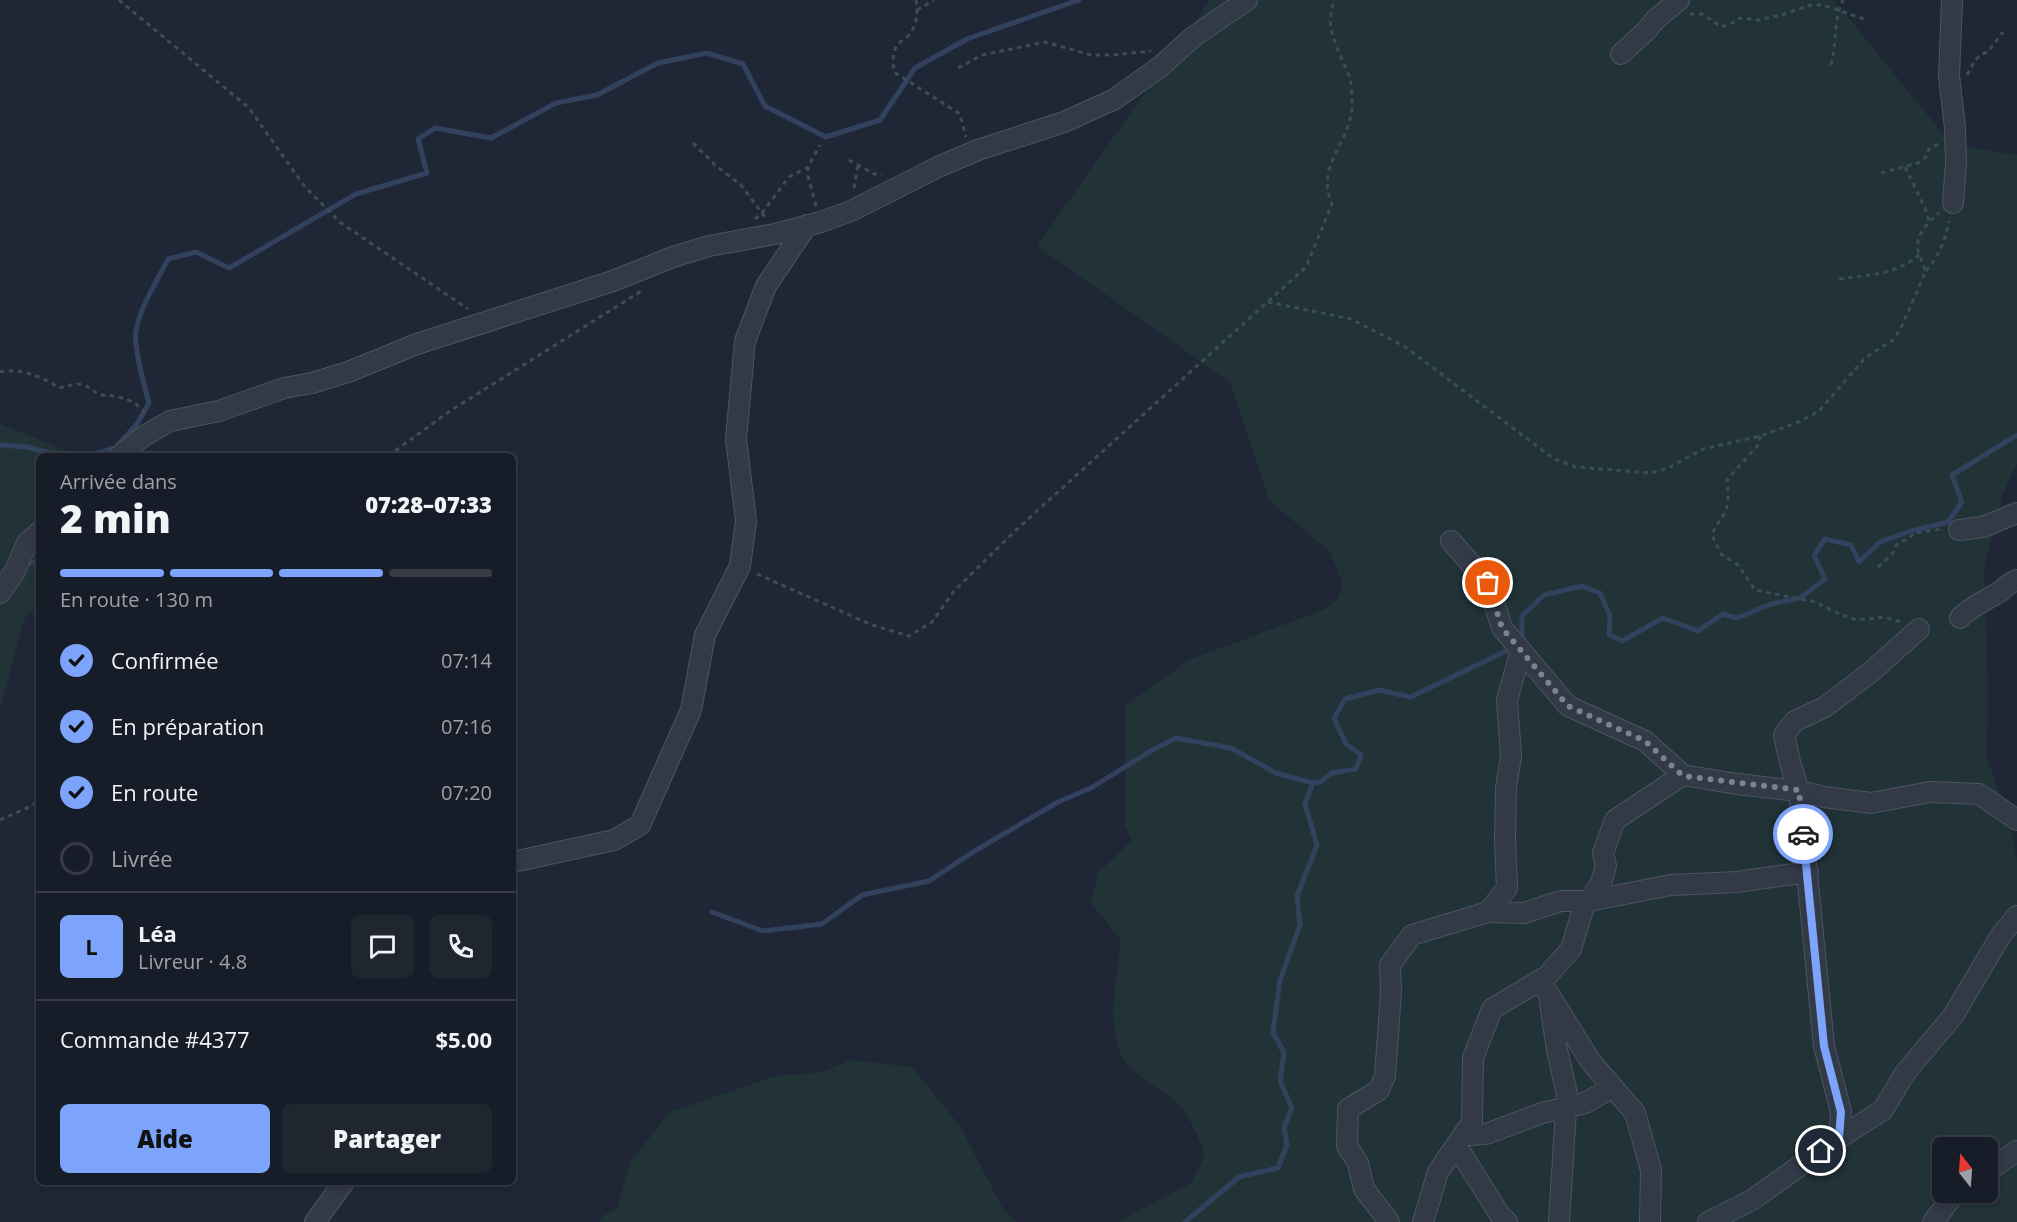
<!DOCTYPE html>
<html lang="fr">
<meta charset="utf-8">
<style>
body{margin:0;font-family:"Open Sans",sans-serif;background:#202630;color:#f1f3f6;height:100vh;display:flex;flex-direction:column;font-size:22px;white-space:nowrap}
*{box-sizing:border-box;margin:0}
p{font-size:20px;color:#9ea2a8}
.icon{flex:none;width:33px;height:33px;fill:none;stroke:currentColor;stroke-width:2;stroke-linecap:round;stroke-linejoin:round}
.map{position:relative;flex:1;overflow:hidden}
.side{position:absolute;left:36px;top:453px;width:480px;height:732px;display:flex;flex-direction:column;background:#171d28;border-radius:9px;box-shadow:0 3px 9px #0003,0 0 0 2px #363b45}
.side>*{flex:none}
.needle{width:39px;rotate:343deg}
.tools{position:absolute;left:1932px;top:1137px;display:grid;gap:12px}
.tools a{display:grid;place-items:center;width:66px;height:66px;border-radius:9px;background:#171d28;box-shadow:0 3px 9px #0003,0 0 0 2px #363b45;font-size:30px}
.pin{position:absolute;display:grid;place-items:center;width:51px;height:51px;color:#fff;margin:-26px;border:3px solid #fff;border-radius:50%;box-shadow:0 2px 6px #0007}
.courier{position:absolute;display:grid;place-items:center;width:60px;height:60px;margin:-30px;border:4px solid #7ba4fa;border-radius:50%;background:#fff;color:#222;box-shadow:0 2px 8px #0007}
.overview em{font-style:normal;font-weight:800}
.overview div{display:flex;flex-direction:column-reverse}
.overview{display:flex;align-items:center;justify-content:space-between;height:102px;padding:0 24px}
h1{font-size:39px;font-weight:800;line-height:45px}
.bar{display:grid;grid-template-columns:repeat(4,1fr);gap:9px 6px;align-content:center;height:72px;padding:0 24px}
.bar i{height:8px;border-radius:4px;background:#363b45}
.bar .active{background:#7ba4fa}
.bar p{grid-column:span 4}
.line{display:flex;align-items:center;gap:15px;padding:0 24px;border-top:2px solid #363b45}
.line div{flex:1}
.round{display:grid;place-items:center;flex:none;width:63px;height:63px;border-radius:9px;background:#202630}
ol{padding:0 24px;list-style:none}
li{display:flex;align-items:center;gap:18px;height:66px}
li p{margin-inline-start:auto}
li .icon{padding:6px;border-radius:50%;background:#7ba4fa;color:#111;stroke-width:4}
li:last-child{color:#9ea2a8}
li i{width:33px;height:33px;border:3px solid #363b45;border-radius:50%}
.cta{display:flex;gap:12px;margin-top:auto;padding:12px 24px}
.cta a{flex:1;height:69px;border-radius:9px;background:#7ba4fa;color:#111;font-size:24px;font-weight:800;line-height:69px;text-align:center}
.cta a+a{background:#202630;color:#f1f3f6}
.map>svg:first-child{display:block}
</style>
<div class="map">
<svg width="2017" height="1222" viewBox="0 0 2017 1222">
<rect width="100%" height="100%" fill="#1f2736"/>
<path fill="#213337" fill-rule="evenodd" d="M1210 0H1834L1951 144 2017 155V463L2002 496 1984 568 1988 690 1987 759 2011 827 2017 861V1222H1118L1191 1183 1205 1155C1198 1135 1191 1119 1177 1103 1158 1083 1126 1076 1118 1046 1108 1012 1117 975 1121 940L1091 903 1098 873 1132 840 1125 826V706L1189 660 1328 608 1339 597 1342 582 1330 552 1269 500 1230 382 1037 246ZM1942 1148H1988V1192H1942Z
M0 424 79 456H39V605L24 619 0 709Z
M850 1060 912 1067 960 1126 1003 1209 1016 1222H599L603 1216 617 1208 631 1161 670 1112 776 1076 823 1072Z"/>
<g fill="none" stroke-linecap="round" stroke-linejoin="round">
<path stroke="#32415e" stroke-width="5" d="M0 445 27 447 62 456
M117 446 137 424 149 403C145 389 133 344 136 331 140 306 157 282 168 259L196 252 229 268 356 194 427 173 418 139 435 128 491 138 556 103 597 95 658 63 707 53 743 64 765 106 826 137 880 120 915 68 967 39 1079 0
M88 456 117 447
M25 565 39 560
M1522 642V616L1544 595 1582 586 1600 593 1610 616 1609 635 1622 641 1663 618 1698 631 1723 614 1737 618 1771 604 1800 598 1825 579 1814 555 1825 539 1851 545 1859 562 1880 542 1911 531 1948 522 1962 502 1952 475 2017 435
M712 912 763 931 822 924 862 895 929 881 973 852 1058 802 1091 788 1149 752 1176 738 1231 748 1276 773 1313 783 1320 782 1332 773 1356 769 1361 755 1346 744 1334 718 1345 699 1379 690 1411 697 1514 647
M1185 1222 1239 1177 1278 1168 1287 1145 1284 1127 1292 1108 1280 1081 1284 1053 1273 1032 1280 980 1300 925 1297 896 1317 845 1305 804 1313 783"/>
<g stroke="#4d5462" stroke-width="22">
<path id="street" d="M1952 0 1949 76 1955 128 1956 163 1953 203
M1621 54 1647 30 1656 19 1679 0
M119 456 144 436 170 421 219 411 284 388 312 383 348 372 417 344 613 281 673 257 709 246 775 234 821 222 851 211 940 166 978 150 1064 122 1115 99 1161 66 1193 37 1247 0
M1959 530 1983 527 2017 513
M0 593 15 571 27 543 39 532
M1960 618C1971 606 1987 600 2001 591 2007 586 2010 582 2017 580
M1919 629 1871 672 1825 707 1795 721 1784 735 1790 762 1799 791 1824 797 1871 803 1930 792 1979 794 2017 820
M1683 775 1737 784 1799 791 1824 1046 1841 1112 1839 1138 1752 1200 1708 1222
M513 862 614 840 640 825 691 710 705 635 740 566 746 521 736 439 745 341 766 286 807 225
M1488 912 1507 888 1505 839 1506 788 1511 756 1507 700 1521 650
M1540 980 1591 1062 1635 1113 1651 1170 1650 1222
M1550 1003 1557 1050 1567 1094 1559 1222
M1465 1132 1470 1135 1486 1134 1542 1113 1585 1103 1613 1087
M1839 1138 1883 1110 1905 1073 1953 1016 2001 935 2017 916
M1456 1145 1500 1215 1507 1222
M1988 1171 2017 1151
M315 1222 344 1182
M1389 1222 1364 1189 1358 1163 1347 1146 1348 1109 1379 1090 1385 1076 1391 993 1390 965 1412 935 1488 912 1524 913 1561 901H1589L1671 885 1737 882 1808 872
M1423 1222 1438 1172 1472 1122 1473 1058 1492 1009 1547 976 1571 949 1583 909 1601 883 1606 866 1603 853 1615 820 1683 775 1645 741 1568 706 1502 628 1488 583 1451 541
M1933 1222 1956 1192"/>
</g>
<path stroke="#3b4f52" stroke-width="3" stroke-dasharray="4.5 4.5" stroke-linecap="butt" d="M119 0 249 108 305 187 341 223 468 309
M916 0C918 13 917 27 907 37 903 40 897 44 896 47 892 54 893 65 894 72L960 114 966 137
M917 10 934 0
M1690 14H1702L1722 27 1735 22 1740 18 1757 20 1781 15 1811 5H1823L1864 19
M1831 65C1837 43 1833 21 1843 0
M958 68 982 55 1045 42 1091 55H1113L1151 51
M1967 75 1975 60 1982 54 1988 52 2003 32
M693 143 715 165 741 185 765 217
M849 160 874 174H882
M1905 167 1925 208 1929 221
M1881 173 1918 163 1927 156 1929 149 1938 144
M854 188 858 165
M816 206 808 176V167L820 145
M755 219 762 213 789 177 808 167
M1926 271C1939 256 1945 241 1949 221
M1839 279C1869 275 1895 275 1919 255
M1268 302 1351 319 1404 346 1554 459 1576 467 1651 473 1668 468 1703 449 1760 436 1799 422 1819 411 1866 357 1893 340 1900 330 1925 273C1924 265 1922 262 1919 254 1913 238 1927 223 1939 213
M0 372C19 367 43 377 59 388 78 383 83 381 99 395 116 395 135 399 145 413H148
M1760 436 1759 444 1727 480C1728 491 1730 503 1724 514 1720 522 1715 525 1712 535L1721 554 1738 565 1755 590 1815 602 1839 614 1857 620 1884 617 1901 622
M388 456 450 411 643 290
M1878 567 1893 553 1897 544 1909 538 1914 533 1942 529
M757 574 872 625 909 636 932 622 954 591 1016 530 1306 267 1332 204C1315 165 1350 144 1352 107 1352 99 1352 88 1350 79 1349 74 1346 68 1343 62 1333 38 1326 26 1334 0
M0 820 29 807 39 800"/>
<use href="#street" stroke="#323947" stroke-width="20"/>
</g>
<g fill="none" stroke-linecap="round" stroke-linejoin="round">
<path stroke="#7b8392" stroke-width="6" stroke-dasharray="0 10.8" d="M1488 583 1502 628 1568 706 1645 741 1683 776 1799 790 1803 834"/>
<path stroke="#7ba4fa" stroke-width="8" d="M1803 834 1824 1046 1841 1112 1839 1138 1821 1151"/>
</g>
</svg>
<div class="tools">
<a><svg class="needle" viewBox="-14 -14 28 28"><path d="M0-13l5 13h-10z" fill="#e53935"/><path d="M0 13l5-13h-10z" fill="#9ea2a8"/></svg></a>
</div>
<div class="pin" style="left:1488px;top:583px;background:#ea580c"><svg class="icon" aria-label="bag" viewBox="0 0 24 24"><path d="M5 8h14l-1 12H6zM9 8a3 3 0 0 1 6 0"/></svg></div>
<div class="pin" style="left:1821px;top:1151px;background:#1f2937"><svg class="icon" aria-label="home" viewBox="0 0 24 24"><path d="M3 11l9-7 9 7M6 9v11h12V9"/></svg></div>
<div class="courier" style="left:1803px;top:834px"><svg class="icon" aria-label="car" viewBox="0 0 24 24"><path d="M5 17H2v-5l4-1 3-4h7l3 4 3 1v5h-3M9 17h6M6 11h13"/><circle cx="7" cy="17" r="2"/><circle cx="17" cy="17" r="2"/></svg></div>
<section class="side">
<div class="overview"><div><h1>2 min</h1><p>Arrivée dans</p></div><em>07:28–07:33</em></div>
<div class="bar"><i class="active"></i><i class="active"></i><i class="active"></i><i></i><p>En route · 130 m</p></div>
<ol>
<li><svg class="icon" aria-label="check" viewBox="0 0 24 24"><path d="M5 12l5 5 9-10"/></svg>Confirmée<p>07:14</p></li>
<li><svg class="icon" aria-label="check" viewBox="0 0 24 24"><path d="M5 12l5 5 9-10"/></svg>En préparation<p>07:16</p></li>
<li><svg class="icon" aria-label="check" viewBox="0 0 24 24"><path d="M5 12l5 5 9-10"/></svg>En route<p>07:20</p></li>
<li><i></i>Livrée</li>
</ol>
<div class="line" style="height:108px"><b class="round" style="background:#7ba4fa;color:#111">L</b><div><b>Léa</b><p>Livreur · 4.8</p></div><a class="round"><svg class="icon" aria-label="chat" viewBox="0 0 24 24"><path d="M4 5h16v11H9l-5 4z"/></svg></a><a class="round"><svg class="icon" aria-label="phone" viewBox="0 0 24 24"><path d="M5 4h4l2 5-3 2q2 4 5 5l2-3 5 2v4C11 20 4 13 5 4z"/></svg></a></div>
<div class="line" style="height:78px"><div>Commande #4377</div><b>$5.00</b></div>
<div class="cta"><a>Aide</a><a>Partager</a></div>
</section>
</div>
